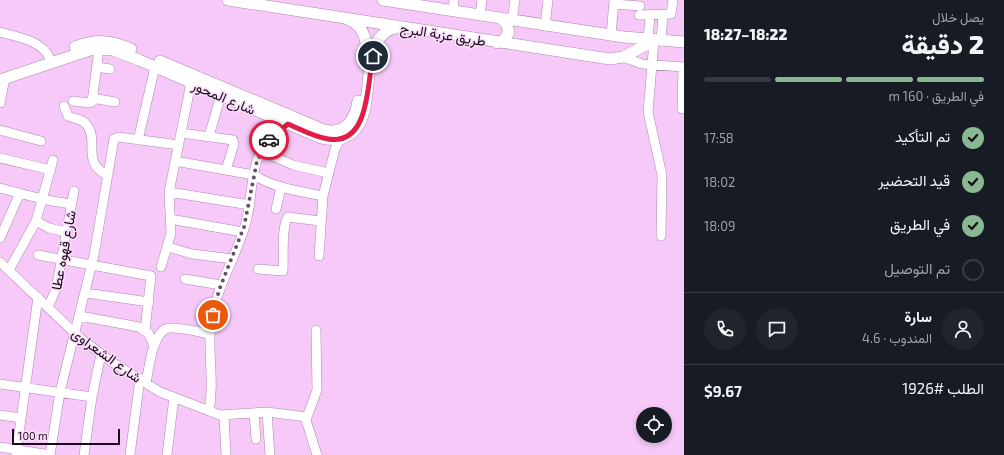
<!DOCTYPE html>
<html lang="ar">
<meta charset="utf-8">
<style>
body{margin:0;font-family:"Exo 2",Vazirmatn,sans-serif;background:#20242c;color:#f1f3f6;direction:rtl;height:100vh;display:flex;flex-direction:column;font-size:15px;white-space:nowrap}
*{box-sizing:border-box;margin:0}
p{font-size:13px;color:#9ea1a6}
.icon{flex:none;width:22px;height:22px;fill:none;stroke:currentColor;stroke-width:2;stroke-linecap:round;stroke-linejoin:round}
.map{position:relative;flex:1;overflow:hidden;direction:ltr}
.side{display:flex;flex-direction:column;background:#171b24;width:320px}
.side>*{flex:none}
.buttons{position:absolute;left:636px;top:407px;display:grid;gap:8px}
.buttons a{display:grid;place-items:center;width:36px;height:36px;border-radius:50%;background:#171b24;box-shadow:0 2px 6px #0003;font-size:20px}
.scale{position:absolute;left:12px;bottom:10px;width:108px;box-sizing:border-box;padding-left:4px;border:2px solid #1b0b1c;border-top:0;font-size:11px;line-height:14px;white-space:nowrap;color:#1b0b1c;-webkit-text-stroke:3px #f9defb;paint-order:stroke}
.pin{position:absolute;display:grid;place-items:center;width:34px;height:34px;color:#fff;margin:-17px;border:2px solid #fff;border-radius:50%;box-shadow:0 1px 4px #0007}
.courier{position:absolute;display:grid;place-items:center;width:40px;height:40px;margin:-20px;border:3px solid #e11d48;border-radius:50%;background:#fff;color:#222;box-shadow:0 1px 5px #0007}
.headline em{font-style:normal;font-weight:800}
.headline div{display:flex;flex-direction:column-reverse}
.headline{display:flex;align-items:center;justify-content:space-between;height:68px;padding:0 20px}
h1{font-size:26px;font-weight:800;line-height:30px}
.bar{display:grid;grid-template-columns:repeat(4,1fr);gap:6px 4px;align-content:center;height:48px;padding:0 20px}
.bar i{height:5px;border-radius:3px;background:#363941}
.bar .selected{background:#8ab793}
.bar p{grid-column:span 4}
.line{display:flex;align-items:center;gap:10px;padding:0 20px;border-top:1px solid #363941}
.line div{flex:1}
.round{display:grid;place-items:center;flex:none;width:42px;height:42px;border-radius:21px;background:#20242c}
ol{padding:0 20px;list-style:none}
li{display:flex;align-items:center;gap:12px;height:44px}
li p{margin-inline-start:auto}
li .icon{padding:4px;border-radius:50%;background:#8ab793;color:#111;stroke-width:4}
li:last-child{color:#9ea1a6}
li i{width:22px;height:22px;border:2px solid #363941;border-radius:50%}
main{display:flex;flex:1;min-height:0}
.map>svg:first-child{display:block}
</style>
<main>
<section class="side">
<div class="headline"><div><h1>2 دقيقة</h1><p>يصل خلال</p></div><em>18:22–18:27</em></div>
<div class="bar"><i class="selected"></i><i class="selected"></i><i class="selected"></i><i></i><p>في الطريق · 160 m</p></div>
<ol>
<li><svg class="icon" aria-label="check" viewBox="0 0 24 24"><path d="M5 12l5 5 9-10"/></svg>تم التأكيد<p>17:58</p></li>
<li><svg class="icon" aria-label="check" viewBox="0 0 24 24"><path d="M5 12l5 5 9-10"/></svg>قيد التحضير<p>18:02</p></li>
<li><svg class="icon" aria-label="check" viewBox="0 0 24 24"><path d="M5 12l5 5 9-10"/></svg>في الطريق<p>18:09</p></li>
<li><i></i>تم التوصيل</li>
</ol>
<div class="line" style="height:72px"><a class="round"><svg class="icon" aria-label="person" viewBox="0 0 24 24"><circle cx="12" cy="8" r="4"/><path d="M4 21q1-7 8-7t8 7"/></svg></a><div><b>سارة</b><p>المندوب · 4.6</p></div><a class="round"><svg class="icon" aria-label="chat" viewBox="0 0 24 24"><path d="M4 5h16v11H9l-5 4z"/></svg></a><a class="round"><svg class="icon" aria-label="phone" viewBox="0 0 24 24"><path d="M5 4h4l2 5-3 2q2 4 5 5l2-3 5 2v4C11 20 4 13 5 4z"/></svg></a></div>
<div class="line" style="height:52px"><div>الطلب #1926</div><b>$9.67</b></div>
</section>
<div class="map">
<svg width="684" height="455" viewBox="0 0 684 455">
<rect width="100%" height="100%" fill="#f7c9f9"/>
<g fill="none" stroke-linecap="round" stroke-linejoin="round">
<g stroke="#b086b3" stroke-width="10">
<path id="minor" d="M614 4 640 6
M453 11 454 0
M480 15 482 0
M639 15 671 14 673 0
M512 20 515 0
M545 26 548 0
M0 32C17 37 41 40 49 57
M611 36 614 0
M648 40 650 15
M654 41 648 112 662 175 661 236
M661 41 663 14
M623 57 642 64 684 67
M97 67 110 69
M92 98 115 102
M73 101 89 103 92 102 99 49
M0 103 5 78
M64 106 68 116C74 119 80 118 85 123 101 138 80 162 107 175
M682 109 683 67
M0 130 41 141
M181 133 233 140 234 144 226 170
M209 136 221 95
M138 140 155 67
M261 151 293 165 328 173
M0 158 51 170
M175 161 254 175C274 188 299 191 323 196
M0 188 46 200 71 204
M169 192 250 205
M276 209 281 187
M170 219 243 232
M36 221 49 228 66 232
M0 238 20 193
M168 247 192 254 233 259
M38 255 151 276 145 330
M319 256 323 196 335 149 340 139
M0 262 80 338 112 362 160 392 220 415 267 412 307 417
M161 267 171 233 169 192 191 83
M258 269 283 271C284 259 281 226 288 217L320 221
M9 270 36 221 53 160
M185 279 221 285
M86 293 149 302
M48 307 56 289 74 191
M80 316 139 327 149 334 154 347
M316 330 317 390 306 420 317 455
M146 383C149 369 152 331 169 328 182 327 198 332 210 334
M0 384 92 397
M209 410C215 381 207 352 211 323 216 288 235 259 245 226 252 203 250 176 259 155 265 142 275 132 288 124
M267 412 270 455
M254 413 256 439
M0 415 21 418
M224 416 226 455
M0 447 50 455
M16 455 38 297
M50 455 60 392 94 255 114 139 118 137 179 145
M84 455 92 397 101 354
M130 455 140 378
M167 455 174 397"/>
</g>
<g stroke="#b086b3" stroke-width="12">
<path id="tertiary" d="M228 0 610 59 623 57 654 41
M383 0 624 37 684 42
M347 19C367 27 368 44 365 62
M497 43 504 40 509 32 506 23 500 18
M75 47C96 39 111 40 131 49
M160 61 324 130C345 135 355 120 358 101
M0 80 93 49 113 50 139 60 321 138C329 140 337 141 345 137 385 120 350 36 398 27"/>
</g>
<use href="#minor" stroke="#fff" stroke-width="9"/>
<use href="#tertiary" stroke="#fff" stroke-width="11"/>
</g>
<g fill="none" stroke-linecap="round" stroke-linejoin="round">
<path stroke="#684e69" stroke-width="4" stroke-dasharray="0 7.2" d="M213 315 219 290 244 227 257 161 269 140"/>
<path stroke="#e11d48" stroke-width="5" d="M269 140 288 124C300 129 314 137 328 139 370 146 367 83 373 56"/>
</g>
<g text-anchor="middle" dominant-baseline="central" stroke-width="3" stroke-linejoin="round" paint-order="stroke">
<g font-size="14" fill="#1b0b1c" stroke="#f9defb">
<text transform="translate(443 34) rotate(9)">طريق عزبة البرج</text>
<text transform="translate(224 97) rotate(23)">شارع المحور</text>
<text transform="translate(63 250) rotate(-79)">شارع قهوه عطا</text>
<text transform="translate(107 355) rotate(36)">شارع الشعراوى</text>
</g>
</g>
</svg>
<div class="buttons">
<a><svg class="icon" aria-label="locate" viewBox="0 0 24 24"><circle cx="12" cy="12" r="6"/><path d="M12 2v4M12 18v4M2 12h4M18 12h4"/></svg></a>
</div>
<div class="scale">100 m</div>
<div class="pin" style="left:213px;top:315px;background:#ea580c"><svg class="icon" aria-label="bag" viewBox="0 0 24 24"><path d="M5 8h14l-1 12H6zM9 8a3 3 0 0 1 6 0"/></svg></div>
<div class="pin" style="left:373px;top:56px;background:#1f2937"><svg class="icon" aria-label="home" viewBox="0 0 24 24"><path d="M3 11l9-7 9 7M6 9v11h12V9"/></svg></div>
<div class="courier" style="left:269px;top:140px"><svg class="icon" aria-label="car" viewBox="0 0 24 24"><path d="M5 17H2v-5l4-1 3-4h7l3 4 3 1v5h-3M9 17h6M6 11h13"/><circle cx="7" cy="17" r="2"/><circle cx="17" cy="17" r="2"/></svg></div>
</div>
</main>
